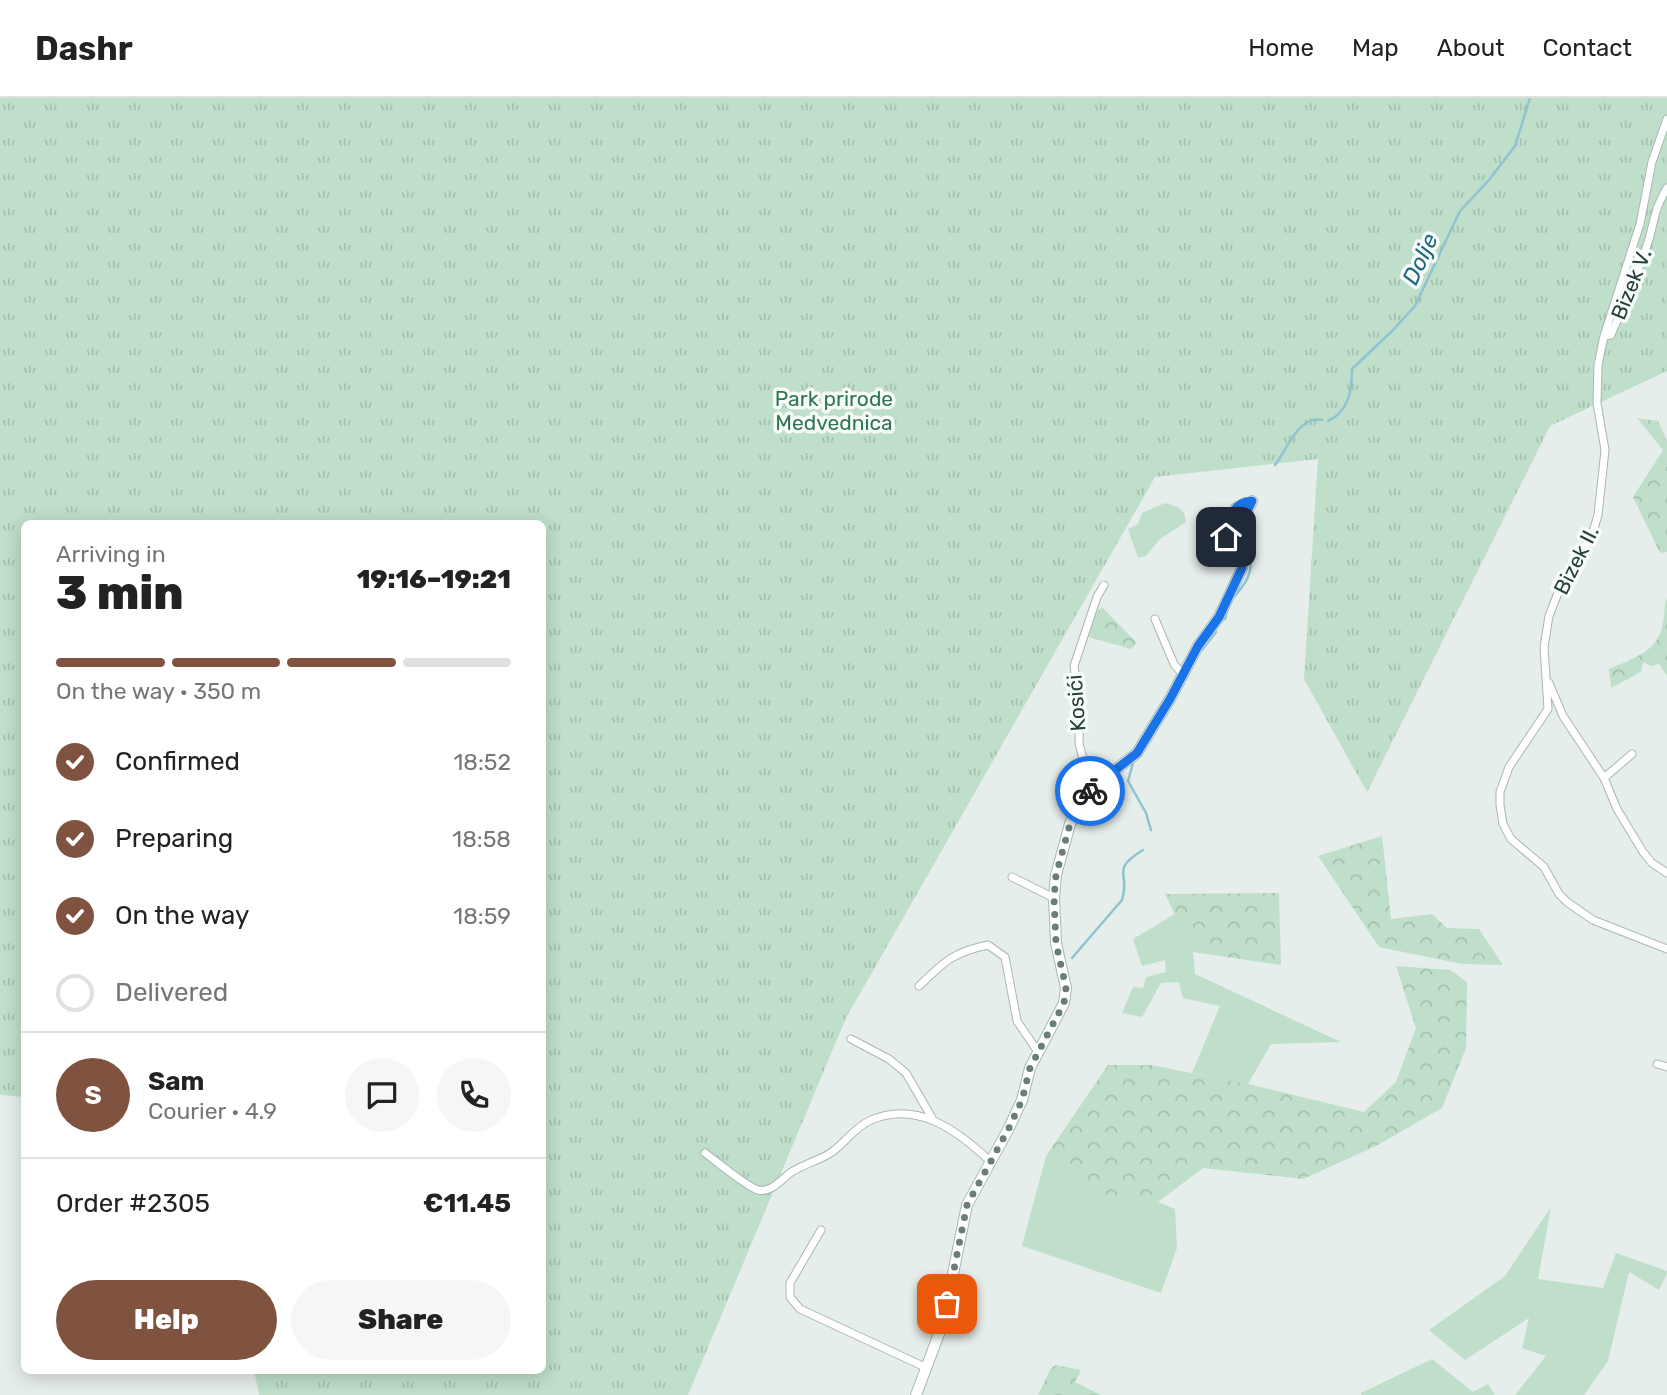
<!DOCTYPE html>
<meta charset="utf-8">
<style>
body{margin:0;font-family:Rubik,sans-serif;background:#f6f6f6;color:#222;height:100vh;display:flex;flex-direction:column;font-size:26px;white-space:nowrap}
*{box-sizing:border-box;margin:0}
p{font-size:23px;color:#767676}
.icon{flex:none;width:38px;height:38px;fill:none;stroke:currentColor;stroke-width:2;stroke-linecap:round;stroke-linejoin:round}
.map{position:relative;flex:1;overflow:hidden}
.panel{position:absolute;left:21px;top:422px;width:525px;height:854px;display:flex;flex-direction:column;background:#fff;border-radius:10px;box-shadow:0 4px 18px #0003}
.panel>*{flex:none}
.pin{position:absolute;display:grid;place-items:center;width:60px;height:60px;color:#fff;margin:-30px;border-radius:14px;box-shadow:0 4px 10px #0006}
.courier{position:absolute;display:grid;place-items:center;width:70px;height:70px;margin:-35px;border:5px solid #1a73e8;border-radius:50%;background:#fff;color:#222;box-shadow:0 2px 9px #0007}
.summary em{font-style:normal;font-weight:800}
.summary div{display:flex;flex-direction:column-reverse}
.summary{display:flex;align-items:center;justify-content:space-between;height:119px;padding:0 35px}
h1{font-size:46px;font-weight:800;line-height:52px}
.bar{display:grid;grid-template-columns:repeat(4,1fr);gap:10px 7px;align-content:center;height:84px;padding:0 35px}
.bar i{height:9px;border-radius:5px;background:#e0e0e0}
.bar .current{background:#7f533f}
.bar p{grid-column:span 4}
.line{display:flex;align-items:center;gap:18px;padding:0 35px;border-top:2px solid #e0e0e0}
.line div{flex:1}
.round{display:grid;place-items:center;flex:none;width:74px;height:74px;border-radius:37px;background:#f6f6f6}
ol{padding:0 35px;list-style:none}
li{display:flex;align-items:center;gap:21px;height:77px}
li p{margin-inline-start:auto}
li .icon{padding:7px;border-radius:50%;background:#7f533f;color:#fff;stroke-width:4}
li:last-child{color:#767676}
li i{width:38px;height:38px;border:4px solid #e0e0e0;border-radius:50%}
.cta{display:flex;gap:14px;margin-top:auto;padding:14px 35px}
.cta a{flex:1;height:80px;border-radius:42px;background:#7f533f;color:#fff;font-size:28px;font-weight:800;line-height:80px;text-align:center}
.cta a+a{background:#f6f6f6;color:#222}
header{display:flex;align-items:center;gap:42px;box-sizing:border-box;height:98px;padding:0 35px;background:#fff;border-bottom:2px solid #e0e0e0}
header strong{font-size:33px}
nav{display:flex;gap:38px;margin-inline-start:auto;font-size:24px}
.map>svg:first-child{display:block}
</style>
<header>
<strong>Dashr</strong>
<nav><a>Home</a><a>Map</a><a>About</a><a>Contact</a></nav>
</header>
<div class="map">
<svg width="1667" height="1297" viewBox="0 0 1667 1297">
<defs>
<pattern id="forest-crowns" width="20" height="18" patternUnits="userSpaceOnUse" patternTransform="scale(1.75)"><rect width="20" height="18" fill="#bfdfca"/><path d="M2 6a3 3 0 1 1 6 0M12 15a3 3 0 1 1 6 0" fill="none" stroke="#a4c1ae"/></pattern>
<pattern id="park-tufts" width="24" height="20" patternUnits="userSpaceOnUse" patternTransform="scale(1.75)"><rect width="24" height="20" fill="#bfdfca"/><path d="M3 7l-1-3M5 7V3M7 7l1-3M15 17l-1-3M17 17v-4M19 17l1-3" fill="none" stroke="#a4c1ae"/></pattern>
</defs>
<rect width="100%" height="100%" fill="#e6eeeb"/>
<path fill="#bfdfca" d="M1165 405 1178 409 1184 415 1186 424 1160 441 1146 458 1138 460 1128 431 1138 426 1142 415Z
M1175 816 1193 854 1195 876 1341 944 1271 946 1248 986 1192 975 1220 908 1183 900 1179 884 1161 885 1142 919 1122 915 1133 889 1143 890 1146 879 1166 874 1165 862 1142 868 1133 841Z
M1046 1058 1092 1095 1158 1104 1175 1111 1177 1150 1161 1195 1022 1148Z
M1551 1109 1538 1181 1603 1190 1616 1155 1667 1173V1176L1659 1192 1629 1174 1608 1263 1584 1297H1515L1546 1258 1522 1250 1529 1220 1465 1262 1429 1232 1505 1178Z
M1432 1261 1473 1294 1488 1286 1495 1297H1361V1295Z"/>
<path fill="url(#forest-crowns)" d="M1637 320 1658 323 1667 343V454L1660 455 1633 399 1663 352Z
M1667 501V578L1659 566 1651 568 1643 564 1641 574 1611 590 1609 571C1649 554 1664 550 1665 504Z
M1102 509 1137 545 1131 551 1085 538 1095 516Z
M1382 738 1391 821 1432 816 1447 830 1479 831 1503 867 1462 866 1379 849 1318 758Z
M1279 795 1281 867 1193 854 1165 796Z
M1396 868 1450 872 1467 884 1466 950 1442 1010 1376 1048 1303 1081 1203 1070 1158 1104 1092 1095 1046 1058 1108 967H1151L1248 986 1364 1014 1396 984 1416 930Z
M1056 1267 1081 1272 1075 1284 1101 1297H1038L1051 1270Z"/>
<path fill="url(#park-tufts)" d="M0 0H1667V273L1550 328 1367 694 1304 581 1318 361 1155 379 846 920 688 1297H259L254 1272H542V425H24V999L0 997Z"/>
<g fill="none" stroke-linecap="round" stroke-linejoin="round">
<path stroke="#8fc3d2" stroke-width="2.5" d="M1328 323C1349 314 1352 291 1352 271L1392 233 1415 208 1460 113 1489 82 1515 48 1530 0
M1275 367C1287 351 1299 317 1322 322
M1232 501C1245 487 1255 474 1249 454
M1225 521 1227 513
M1202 552 1216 534
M1133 665 1128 683 1146 715 1151 732
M1072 860 1122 802C1131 774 1109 773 1143 752"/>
<g stroke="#a8b7b3" stroke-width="9">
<path id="street" d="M1667 21 1652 64 1640 126 1604 238 1598 267 1597 305 1605 352 1598 417 1592 437 1565 477 1549 518 1544 549 1548 611 1509 669 1500 694V707L1503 726 1511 741 1544 769 1559 796 1567 804 1593 822 1667 851
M1604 238 1611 237C1624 205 1639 174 1649 141 1655 119 1655 110 1667 90
M1206 450 1215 451 1224 443 1235 409 1244 404 1252 403
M1155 521 1174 566 1183 577
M1549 585 1563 618 1604 680 1617 711 1643 754 1652 765 1667 775
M1604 680 1632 656
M1097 683 1084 665 1079 645 1080 605 1074 568 1097 499 1104 487
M1012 779 1054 800
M919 888C944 864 953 854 988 847L1005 859 1017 923 1038 954
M851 941 889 961 906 975 932 1020
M1657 966 1667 969
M705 1055C716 1063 747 1089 758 1092 771 1095 781 1082 790 1075 802 1067 817 1063 829 1056 844 1047 853 1030 871 1022 917 1002 958 1033 990 1063
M821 1132 790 1185V1199L800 1211 927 1270"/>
</g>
<g stroke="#a4bab4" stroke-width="12">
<path id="secondary" d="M916 1297 943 1225 967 1107 1009 1030 1022 1002 1030 970 1064 905 1066 890 1056 845 1054 800 1056 777 1070 726 1080 706 1097 683 1114 673 1137 655 1170 601 1198 548 1219 519 1242 470 1245 417 1252 403"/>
</g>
<use href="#street" stroke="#fff" stroke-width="7"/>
<use href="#secondary" stroke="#fff" stroke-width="10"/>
</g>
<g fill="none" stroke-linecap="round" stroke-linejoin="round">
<path stroke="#697e79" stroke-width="7" stroke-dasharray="0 12.6" d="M947 1206 967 1107 1009 1030 1022 1002 1030 970 1064 905 1066 890 1056 845 1054 800 1056 777 1070 726 1080 706 1090 693"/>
<path stroke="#1a73e8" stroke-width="9" d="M1090 693 1097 683 1114 673 1137 655 1170 601 1198 548 1219 519 1242 470 1245 417 1252 403C1231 405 1230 421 1226 439"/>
</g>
<g text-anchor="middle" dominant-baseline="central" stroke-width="7" stroke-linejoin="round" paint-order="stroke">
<g font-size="21" fill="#25413b" stroke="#f7fbf9">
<text transform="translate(1631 186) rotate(-68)">Bizek V.</text>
<text transform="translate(1576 462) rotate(-63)">Bizek II.</text>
<text transform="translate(1076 605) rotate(-94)">Kosići</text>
</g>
<g font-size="21" fill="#2f7750" stroke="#f7fbf9">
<text x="834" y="300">Park prirode<tspan x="834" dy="24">Medvednica</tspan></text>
</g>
<g font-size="23" font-style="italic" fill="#1f677d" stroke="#f7fbf9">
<text transform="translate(1420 161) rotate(-65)">Dolje</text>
</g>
</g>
</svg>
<div class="pin" style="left:947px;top:1206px;background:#ea580c"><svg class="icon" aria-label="bag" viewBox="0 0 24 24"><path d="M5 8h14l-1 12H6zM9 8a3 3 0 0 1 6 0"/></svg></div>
<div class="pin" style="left:1226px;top:439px;background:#1f2937"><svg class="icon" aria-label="home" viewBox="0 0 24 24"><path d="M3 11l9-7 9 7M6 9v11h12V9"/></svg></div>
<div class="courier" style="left:1090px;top:693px"><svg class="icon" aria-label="bike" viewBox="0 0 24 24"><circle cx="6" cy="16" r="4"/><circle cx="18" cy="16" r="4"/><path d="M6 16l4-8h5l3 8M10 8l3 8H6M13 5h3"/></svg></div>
<section class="panel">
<div class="summary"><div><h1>3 min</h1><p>Arriving in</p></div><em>19:16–19:21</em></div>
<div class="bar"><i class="current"></i><i class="current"></i><i class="current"></i><i></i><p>On the way · 350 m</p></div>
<ol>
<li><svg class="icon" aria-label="check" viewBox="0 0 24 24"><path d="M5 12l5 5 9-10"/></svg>Confirmed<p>18:52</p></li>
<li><svg class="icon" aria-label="check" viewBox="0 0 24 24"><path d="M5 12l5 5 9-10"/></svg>Preparing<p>18:58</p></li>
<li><svg class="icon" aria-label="check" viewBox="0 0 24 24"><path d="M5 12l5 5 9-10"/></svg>On the way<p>18:59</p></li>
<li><i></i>Delivered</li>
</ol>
<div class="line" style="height:126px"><b class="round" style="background:#7f533f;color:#fff">S</b><div><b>Sam</b><p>Courier · 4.9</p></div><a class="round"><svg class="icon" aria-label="chat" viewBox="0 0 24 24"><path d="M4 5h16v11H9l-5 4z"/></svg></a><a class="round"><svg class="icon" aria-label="phone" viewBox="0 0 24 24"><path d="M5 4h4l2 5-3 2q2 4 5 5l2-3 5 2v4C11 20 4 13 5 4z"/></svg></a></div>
<div class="line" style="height:91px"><div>Order #2305</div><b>€11.45</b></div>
<div class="cta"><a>Help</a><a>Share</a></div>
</section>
</div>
